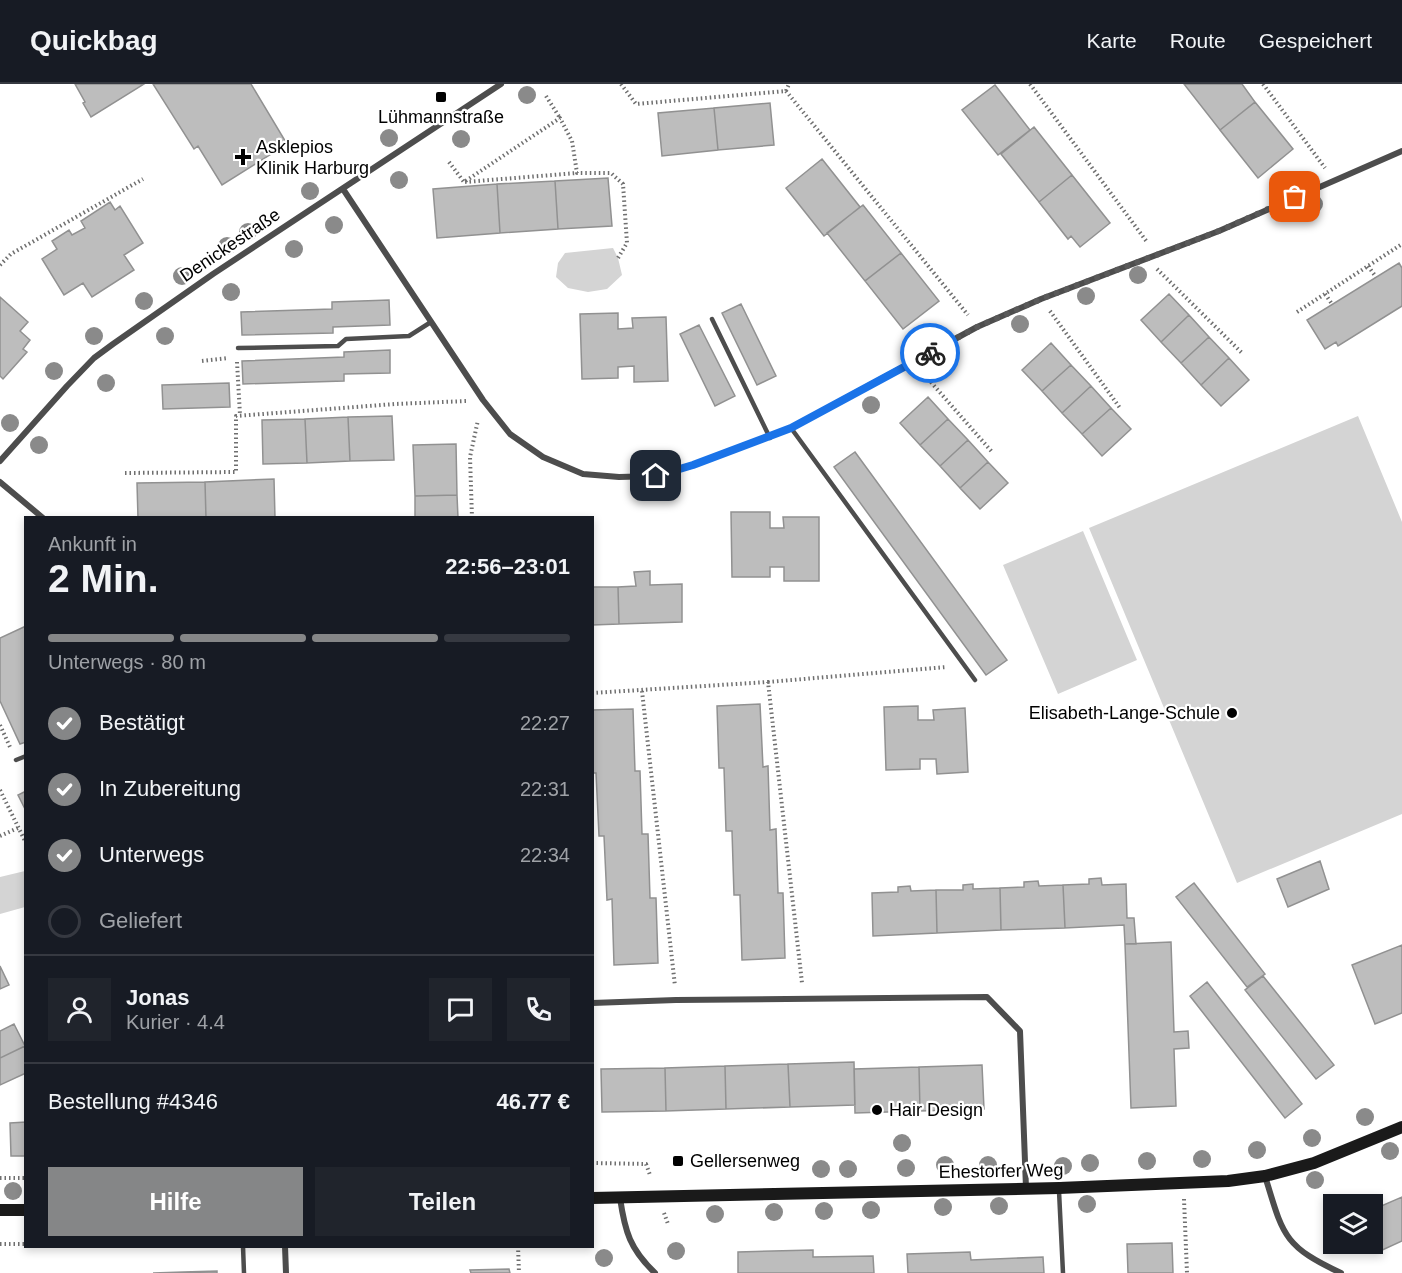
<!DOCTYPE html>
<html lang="de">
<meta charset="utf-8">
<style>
body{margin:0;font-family:Helvetica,sans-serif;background:#20242c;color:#f1f3f6;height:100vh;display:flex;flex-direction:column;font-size:22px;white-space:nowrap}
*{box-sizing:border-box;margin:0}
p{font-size:20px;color:#9ea1a6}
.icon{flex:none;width:33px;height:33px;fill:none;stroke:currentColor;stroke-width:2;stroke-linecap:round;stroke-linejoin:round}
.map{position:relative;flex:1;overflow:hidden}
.side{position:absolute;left:24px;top:432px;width:570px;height:732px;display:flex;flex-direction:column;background:#171b24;border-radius:0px;box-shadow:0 3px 9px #0003}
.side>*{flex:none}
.fabs{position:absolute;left:1323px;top:1110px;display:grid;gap:12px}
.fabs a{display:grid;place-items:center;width:60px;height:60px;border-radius:0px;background:#171b24;box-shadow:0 3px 9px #0003;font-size:30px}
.pin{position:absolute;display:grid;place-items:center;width:51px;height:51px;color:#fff;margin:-26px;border-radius:12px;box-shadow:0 3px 9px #0006}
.courier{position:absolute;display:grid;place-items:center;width:60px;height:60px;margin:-30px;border:4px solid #1a73e8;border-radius:50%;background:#fff;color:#222;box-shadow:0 2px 8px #0007}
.headline em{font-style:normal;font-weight:600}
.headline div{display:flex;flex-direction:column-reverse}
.headline{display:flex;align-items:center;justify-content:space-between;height:102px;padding:0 24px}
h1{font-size:39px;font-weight:600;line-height:45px}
.bar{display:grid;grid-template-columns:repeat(4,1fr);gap:9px 6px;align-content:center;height:72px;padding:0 24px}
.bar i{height:8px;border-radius:4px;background:#363941}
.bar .on{background:#858687}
.bar p{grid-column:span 4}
.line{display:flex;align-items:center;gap:15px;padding:0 24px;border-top:2px solid #363941}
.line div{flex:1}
.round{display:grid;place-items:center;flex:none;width:63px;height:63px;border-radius:0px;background:#20242c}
ol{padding:0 24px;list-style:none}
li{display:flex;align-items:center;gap:18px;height:66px}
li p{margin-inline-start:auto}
li .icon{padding:6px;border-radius:50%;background:#858687;color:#fff;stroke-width:4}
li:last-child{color:#9ea1a6}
li i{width:33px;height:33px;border:3px solid #363941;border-radius:50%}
.cta{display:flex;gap:12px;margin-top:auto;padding:12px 24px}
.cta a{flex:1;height:69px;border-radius:0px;background:#858687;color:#fff;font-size:24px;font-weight:600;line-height:69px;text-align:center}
.cta a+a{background:#20242c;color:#f1f3f6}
header{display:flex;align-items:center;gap:36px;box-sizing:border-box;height:84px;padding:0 30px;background:#171b24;border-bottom:2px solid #363941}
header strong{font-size:28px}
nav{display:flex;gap:33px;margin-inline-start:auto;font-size:21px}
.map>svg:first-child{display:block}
</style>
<header>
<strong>Quickbag</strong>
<nav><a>Karte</a><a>Route</a><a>Gespeichert</a></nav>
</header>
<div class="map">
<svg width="1402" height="1189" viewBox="0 0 1402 1189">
<rect width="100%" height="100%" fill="#fff"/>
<path fill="#d4d4d4" d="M613 164 618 174 622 191 607 205 588 208 568 204 556 193 558 179 565 169Z
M1358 332 1402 438V730L1237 799 1089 444Z
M1083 447 1137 576 1058 610 1003 481Z
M25 787V823L0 830V793Z"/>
<path fill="#bdbdbd" stroke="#919191" stroke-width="1.5" d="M75 0H144L91 33 83 19 85 18Z
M153 0H251L287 60 222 101 198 62 194 65Z
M1184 0H1242L1255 18 1220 46Z
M995 1 1030 46 998 71 962 26Z
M1255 18 1293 65 1258 94 1220 46Z
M770 19 774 61 718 66 714 24Z
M714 24 718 66 662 72 658 29Z
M1034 43 1072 91 1039 118 1001 70Z
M822 75 860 123 824 152 786 104Z
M1072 91 1110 139 1080 163 1071 152 1068 155 1039 118Z
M608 94 612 142 558 145 555 97Z
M555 97 558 145 500 149 497 100Z
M497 100 500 149 437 154 433 105Z
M110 118 115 126 120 122 143 159 124 171 134 186 92 213 83 199 64 211 42 175 57 165 52 157 69 146 72 151 85 144 81 137Z
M863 121 901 169 865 197 827 149Z
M901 169 939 217 903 245 865 197Z
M1399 179 1402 184V222L1338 262 1336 258 1325 265 1307 236Z
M1169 210 1189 231 1161 258 1141 236Z
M0 213 28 238 20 247 30 256 23 265 27 268 3 295 0 292Z
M389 216 390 241 333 243V249L242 251 241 228 332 225V218Z
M741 220 776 292 757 301 722 229Z
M618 229V245L633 244 632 234 666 233 668 297 634 298V282L618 283V294L582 295 580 230Z
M1189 231 1209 253 1181 279 1161 258Z
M699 241 735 312 715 322 680 250Z
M1209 253 1229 274 1201 301 1181 279Z
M1051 259 1071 281 1042 307 1022 286Z
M390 266V289L344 290V297L243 300 242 277 344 273V268Z
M1229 274 1249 296 1221 322 1201 301Z
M1071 281 1091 302 1062 329 1042 307Z
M229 299 230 323 163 325 162 301Z
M1091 302 1111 324 1082 350 1062 329Z
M928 313 948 335 920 361 900 339Z
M1111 324 1131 345 1102 372 1082 350Z
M392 332 394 376 350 377 348 333Z
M348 333 350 377 307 379 305 335Z
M305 335 307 379 263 380 262 336Z
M948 335 968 356 940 382 920 361Z
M968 356 988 378 960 404 940 382Z
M456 360 457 411 415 412 413 361Z
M855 368 1007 576 986 591 834 383Z
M988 378 1008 399 980 425 960 404Z
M274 395 275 434H206L205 398Z
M205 398 206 434H138L137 399Z
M457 411 458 434H415V412Z
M731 428H770V444H784L783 433H819V497H784V483H770V493H732Z
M650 487V501L682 500V538L619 540 618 503 636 502 634 488Z
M592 503H618L619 540 592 541Z
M26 542V658L20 660 0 617V554Z
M760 620 763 683 768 682 770 746 776 745 778 809H783L785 874 742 876 740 811H734L732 747H726L724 684H719L717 622Z
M918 622V636H934L933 626 965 624 968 688 937 690 936 675H920V685L886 686 884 623Z
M633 625 635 687H640L642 750H648L650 814H656L658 879 614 881 612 815 607 816 604 752H599L596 689H592V626Z
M26 707V727L18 711Z
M1320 777 1329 805 1288 823 1277 795Z
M1101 794 1102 801 1126 800 1127 834H1134L1136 860H1125L1124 841 1065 844 1063 801 1089 800V795Z
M1038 797 1039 802 1063 801 1065 844 1001 846 1000 804 1024 803V798Z
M1194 799 1265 890 1247 903 1176 813Z
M973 800V805L1000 804 1001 846 937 849 936 806H963V801Z
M910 802 911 807 936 806 937 849 873 852 872 809 898 808V803Z
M1171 858 1174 948 1188 947 1189 964 1174 965 1176 1022 1131 1024 1125 860Z
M1402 861V929L1375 940 1352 881Z
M0 882 9 901 0 905Z
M1263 892 1334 981 1316 995 1245 906Z
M1207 898 1302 1020 1285 1034 1190 912Z
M14 940 25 962 0 974V947Z
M25 962 26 989 0 1001V974Z
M854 978 855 1021 790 1023 788 980Z
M788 980 790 1023 726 1025 725 982Z
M982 981 984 1025 920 1027 919 983Z
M725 982 726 1025 666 1027 665 984Z
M919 983 920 1027 855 1029 854 985Z
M665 984 666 1027 602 1028 601 985Z
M26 1038V1072H11L10 1039Z
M1402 1113V1157L1378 1168 1372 1154V1126Z
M1172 1159 1173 1189H1128L1127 1160Z
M813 1166V1173L873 1172 874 1189H738V1168Z
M970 1168 971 1176 1043 1173 1044 1189H908L907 1170Z
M509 1185 510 1189H471L470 1186Z
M217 1187V1189H153L183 1188Z"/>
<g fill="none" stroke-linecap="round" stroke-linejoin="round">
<path stroke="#6f6f6f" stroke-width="4" stroke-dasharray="1.5 3" stroke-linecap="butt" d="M621 0 636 20 786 7 968 231
M1030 0 1147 158
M1263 0 1325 84
M786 7 789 0
M546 12 560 34
M449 78 464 98 560 34 572 57 577 89H611L623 100 627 159 618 174
M465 98 577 89
M0 181 11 170 143 95
M1368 182 1376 193
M1157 185 1242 269
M1325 210 1332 220
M1050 227 1120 324
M1297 228 1402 160
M202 277 228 274
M237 278 240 331
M922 288 993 369
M125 389 236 388V332L395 320 466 317
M472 434 470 373 478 336
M768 598 947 583
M642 607 675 902
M592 609 768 598 802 899
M0 641 10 663
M0 706 26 759
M0 752 18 744
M592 1079 646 1080 650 1091
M0 1094H26
M1184 1115 1187 1189
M664 1129 668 1140
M0 1160H26
M518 1162 519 1189"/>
<path stroke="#4d4d4d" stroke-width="4.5" d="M712 235 770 354
M238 264 338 262 346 255 409 252 431 238
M791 344 975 596
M16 676 26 672
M1059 1107 1063 1189
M243 1162 244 1189"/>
<path stroke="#4d4d4d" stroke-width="6" d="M343 105 483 316 510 350 543 373 583 390 619 393 656 392 693 381 791 344 977 243 1041 215 1219 147 1402 67
M0 377 67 302 94 274 113 260 213 190 501 0
M0 398 43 434
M592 919 676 916 987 913 1020 947 1026 1104
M1265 1092C1283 1151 1283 1162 1341 1189
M620 1114C625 1148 630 1165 655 1189
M285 1162 286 1189"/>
<path stroke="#1a1a1a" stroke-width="12" d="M592 1114 1059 1104 1228 1097 1265 1092 1314 1079 1402 1043
M0 1126H26"/>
</g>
<g fill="#8a8a8a">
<circle cx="527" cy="11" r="9"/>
<circle cx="389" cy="54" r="9"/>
<circle cx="461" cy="55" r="9"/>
<circle cx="399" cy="96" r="9"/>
<circle cx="310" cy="107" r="9"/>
<circle cx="1314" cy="120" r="9"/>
<circle cx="334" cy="141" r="9"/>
<circle cx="248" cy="148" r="9"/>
<circle cx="227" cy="162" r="9"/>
<circle cx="294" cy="165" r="9"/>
<circle cx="1138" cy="191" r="9"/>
<circle cx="182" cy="192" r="9"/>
<circle cx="231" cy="208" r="9"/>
<circle cx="1086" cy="212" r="9"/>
<circle cx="144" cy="217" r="9"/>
<circle cx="1020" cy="240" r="9"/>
<circle cx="94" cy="252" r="9"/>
<circle cx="165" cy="252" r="9"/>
<circle cx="54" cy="287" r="9"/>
<circle cx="106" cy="299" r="9"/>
<circle cx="871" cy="321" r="9"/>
<circle cx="10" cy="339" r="9"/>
<circle cx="39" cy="361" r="9"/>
<circle cx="1365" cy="1033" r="9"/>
<circle cx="1312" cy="1054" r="9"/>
<circle cx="902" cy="1059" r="9"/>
<circle cx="1257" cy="1066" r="9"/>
<circle cx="1390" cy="1067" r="9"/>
<circle cx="1202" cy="1075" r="9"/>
<circle cx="1147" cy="1077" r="9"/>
<circle cx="1090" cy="1079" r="9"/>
<circle cx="945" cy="1081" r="9"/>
<circle cx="988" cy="1081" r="9"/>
<circle cx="1063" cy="1082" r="9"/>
<circle cx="906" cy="1084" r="9"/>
<circle cx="821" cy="1085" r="9"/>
<circle cx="848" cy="1085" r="9"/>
<circle cx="1315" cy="1096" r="9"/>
<circle cx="13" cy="1107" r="9"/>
<circle cx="1087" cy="1120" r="9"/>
<circle cx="999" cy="1122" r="9"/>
<circle cx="943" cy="1123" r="9"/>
<circle cx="871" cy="1126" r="9"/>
<circle cx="824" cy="1127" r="9"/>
<circle cx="774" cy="1128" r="9"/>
<circle cx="715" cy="1130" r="9"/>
<circle cx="676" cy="1167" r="9"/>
<circle cx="604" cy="1174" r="9"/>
</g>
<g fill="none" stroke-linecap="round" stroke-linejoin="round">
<path stroke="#595959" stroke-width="6" stroke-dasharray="0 10.8" d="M930 269 977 243 1041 215 1219 147 1295 113"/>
<path stroke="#1a73e8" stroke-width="8" d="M656 392 693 381 791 344 930 269"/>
</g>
<g fill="#000" stroke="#fff" stroke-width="2">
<rect x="435" y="7" width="12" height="12" rx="3"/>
<path d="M240 64h6v6h6v6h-6v6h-6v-6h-6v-6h6z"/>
<circle cx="1232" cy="629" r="6"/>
<circle cx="877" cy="1026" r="6"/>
<rect x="672" y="1071" width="12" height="12" rx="3"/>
</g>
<g text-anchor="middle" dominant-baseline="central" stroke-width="4.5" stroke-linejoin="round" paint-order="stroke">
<g font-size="18" fill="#000" stroke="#fff" text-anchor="start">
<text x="441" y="33" text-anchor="middle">Lühmannstraße</text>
<text x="256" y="63">Asklepios<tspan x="256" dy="21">Klinik Harburg</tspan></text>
<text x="1220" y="629" text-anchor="end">Elisabeth-Lange-Schule</text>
<text x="889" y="1026">Hair Design</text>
<text x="690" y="1077">Gellersenweg</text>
</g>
<g font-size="18" fill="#000" stroke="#fff">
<text transform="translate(230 161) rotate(-34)">Denickestraße</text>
<text transform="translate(1001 1087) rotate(-1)">Ehestorfer Weg</text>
</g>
</g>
</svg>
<div class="fabs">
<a><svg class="icon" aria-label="layers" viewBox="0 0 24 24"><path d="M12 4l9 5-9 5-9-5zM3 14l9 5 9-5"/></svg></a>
</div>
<div class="pin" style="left:1295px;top:113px;background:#ea580c"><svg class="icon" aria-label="bag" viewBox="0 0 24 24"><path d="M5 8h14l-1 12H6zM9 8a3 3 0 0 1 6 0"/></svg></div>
<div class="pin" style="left:656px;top:392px;background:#1f2937"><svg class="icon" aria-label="home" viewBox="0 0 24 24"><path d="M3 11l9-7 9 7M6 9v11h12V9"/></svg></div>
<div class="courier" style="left:930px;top:269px"><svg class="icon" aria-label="bike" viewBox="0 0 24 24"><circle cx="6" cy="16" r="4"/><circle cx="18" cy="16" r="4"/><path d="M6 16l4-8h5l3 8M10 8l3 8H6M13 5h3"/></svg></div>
<section class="side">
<div class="headline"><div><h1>2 Min.</h1><p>Ankunft in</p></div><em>22:56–23:01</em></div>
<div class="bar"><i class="on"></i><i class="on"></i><i class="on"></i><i></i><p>Unterwegs · 80 m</p></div>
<ol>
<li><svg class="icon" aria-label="check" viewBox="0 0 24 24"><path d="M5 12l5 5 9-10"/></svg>Bestätigt<p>22:27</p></li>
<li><svg class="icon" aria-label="check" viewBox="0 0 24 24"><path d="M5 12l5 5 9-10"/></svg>In Zubereitung<p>22:31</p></li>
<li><svg class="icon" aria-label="check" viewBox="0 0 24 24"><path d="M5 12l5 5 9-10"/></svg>Unterwegs<p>22:34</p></li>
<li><i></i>Geliefert</li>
</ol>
<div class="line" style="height:108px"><a class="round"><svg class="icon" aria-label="person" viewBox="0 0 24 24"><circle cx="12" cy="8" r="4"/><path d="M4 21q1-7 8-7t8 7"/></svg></a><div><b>Jonas</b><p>Kurier · 4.4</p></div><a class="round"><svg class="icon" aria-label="chat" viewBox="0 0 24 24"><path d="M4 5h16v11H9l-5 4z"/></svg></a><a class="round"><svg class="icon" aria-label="phone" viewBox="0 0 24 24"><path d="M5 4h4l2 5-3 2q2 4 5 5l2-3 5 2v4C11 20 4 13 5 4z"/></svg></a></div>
<div class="line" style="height:78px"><div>Bestellung #4346</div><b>46.77 €</b></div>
<div class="cta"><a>Hilfe</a><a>Teilen</a></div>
</section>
</div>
